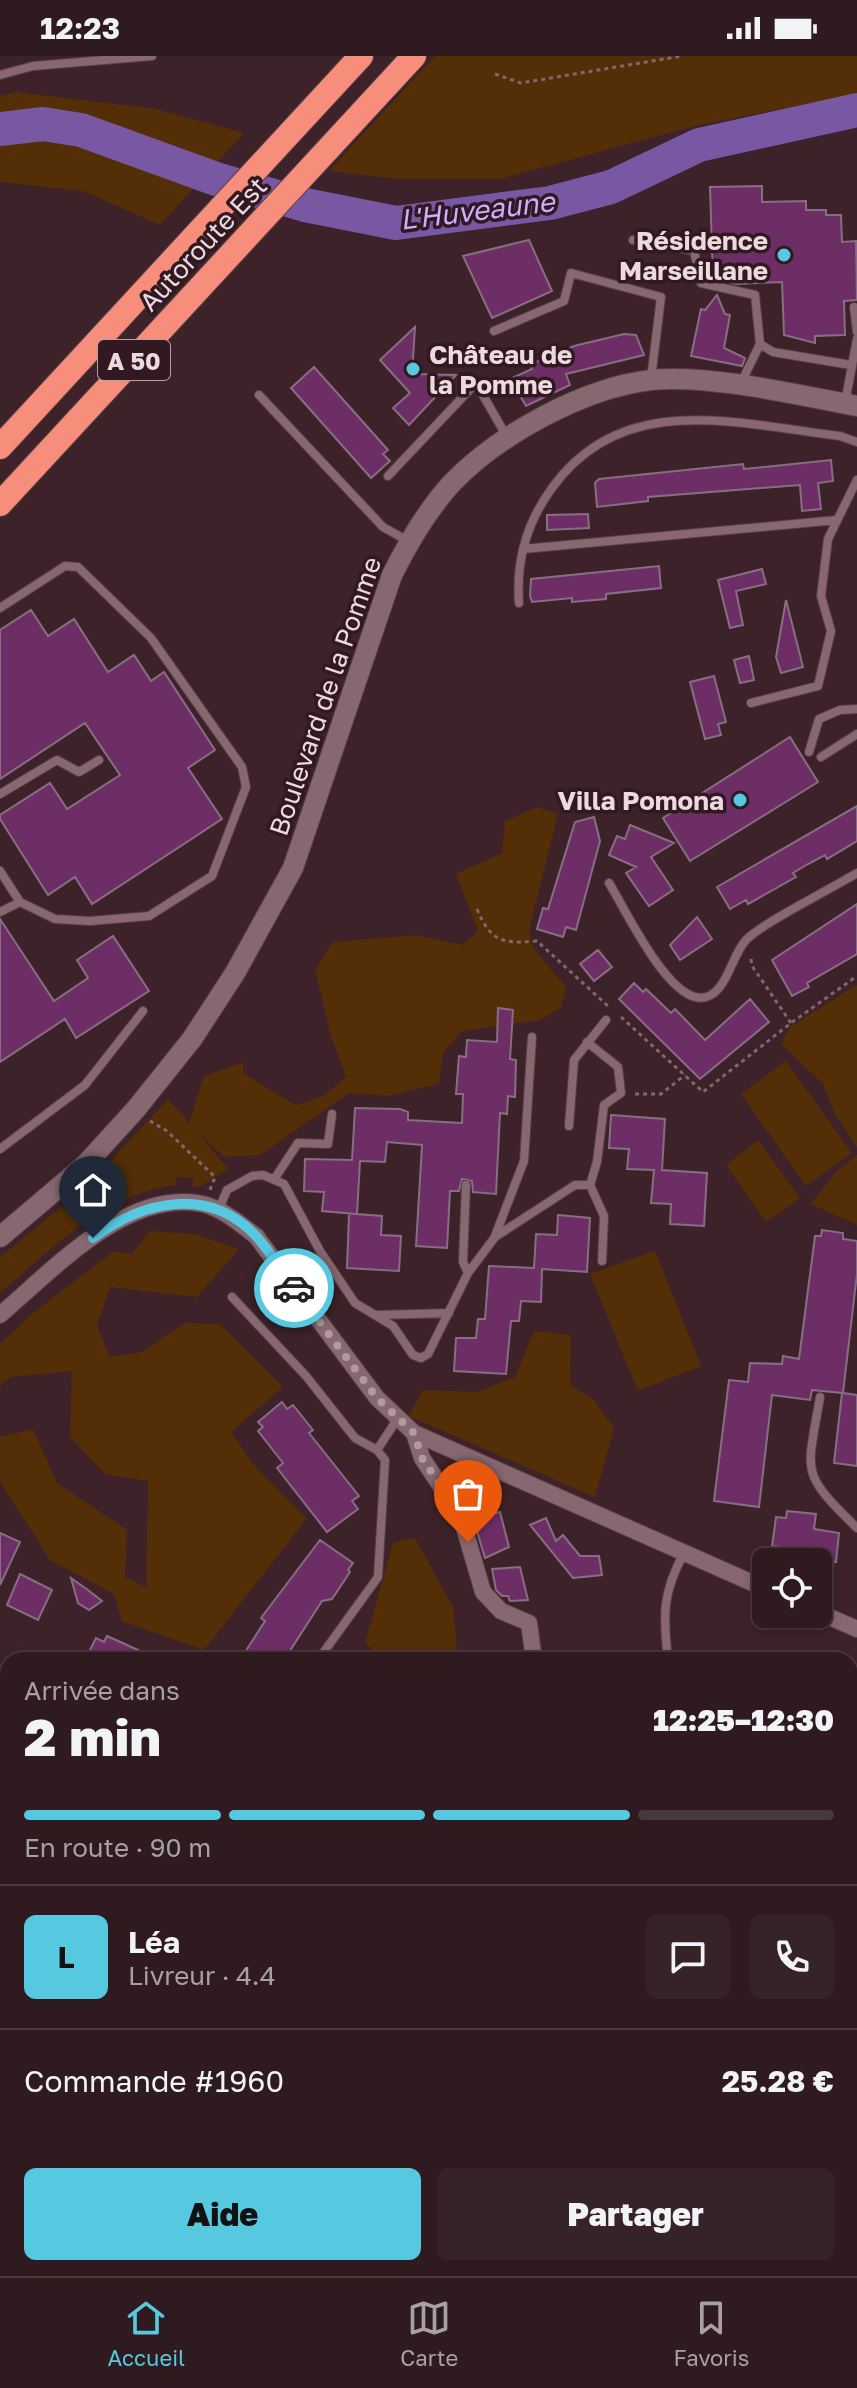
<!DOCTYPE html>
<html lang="fr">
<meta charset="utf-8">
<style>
body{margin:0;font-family:"Golos Text",sans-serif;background:#362328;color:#f1f3f6;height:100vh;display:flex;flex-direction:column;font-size:30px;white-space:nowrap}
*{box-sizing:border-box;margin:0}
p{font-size:26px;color:#a7a1a4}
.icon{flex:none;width:44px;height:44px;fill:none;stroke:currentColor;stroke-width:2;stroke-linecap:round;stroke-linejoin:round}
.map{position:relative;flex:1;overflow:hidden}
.side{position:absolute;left:0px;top:1596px;width:858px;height:624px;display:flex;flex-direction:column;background:#2e1a1f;border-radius:24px 24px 0 0;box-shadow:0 4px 12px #0003,0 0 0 2px #49383d}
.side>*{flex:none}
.controls{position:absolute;left:752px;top:1492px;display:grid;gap:16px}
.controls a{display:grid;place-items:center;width:80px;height:80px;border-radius:12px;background:#2e1a1f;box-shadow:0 4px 12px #0003,0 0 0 2px #49383d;font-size:40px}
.pin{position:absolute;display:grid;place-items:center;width:68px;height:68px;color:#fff;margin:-82px -34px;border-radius:50% 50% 50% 0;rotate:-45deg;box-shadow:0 0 8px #0007}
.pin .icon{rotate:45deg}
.courier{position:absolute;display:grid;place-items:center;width:80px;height:80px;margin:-40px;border:6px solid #56c9e1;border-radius:50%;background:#fff;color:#222;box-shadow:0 2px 10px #0007}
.summary em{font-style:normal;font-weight:800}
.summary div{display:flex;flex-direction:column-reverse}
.summary{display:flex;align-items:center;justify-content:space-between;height:136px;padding:0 24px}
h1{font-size:52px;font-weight:800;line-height:60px}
.bar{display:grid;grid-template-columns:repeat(4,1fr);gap:12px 8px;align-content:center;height:96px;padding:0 24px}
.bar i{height:10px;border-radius:6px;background:#49383d}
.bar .selected{background:#56c9e1}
.bar p{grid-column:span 4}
.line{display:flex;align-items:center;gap:20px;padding:0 24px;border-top:2px solid #49383d}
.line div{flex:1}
.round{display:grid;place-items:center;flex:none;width:84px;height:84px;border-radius:12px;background:#362328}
.button{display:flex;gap:16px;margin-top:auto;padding:16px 24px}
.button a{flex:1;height:92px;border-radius:12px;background:#56c9e1;color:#111;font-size:32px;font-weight:800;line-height:92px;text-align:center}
.button a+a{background:#362328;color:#f1f3f6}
.status{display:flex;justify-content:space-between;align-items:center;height:56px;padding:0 40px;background:#2e1a1f;direction:ltr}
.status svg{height:22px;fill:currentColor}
.tab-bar{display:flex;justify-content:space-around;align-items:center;height:112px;border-top:2px solid #49383d;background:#2e1a1f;font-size:22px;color:#a7a1a4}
.tab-bar a{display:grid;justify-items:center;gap:4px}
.tab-bar .selected{color:#56c9e1}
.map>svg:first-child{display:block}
</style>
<div class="status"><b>12:23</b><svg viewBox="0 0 49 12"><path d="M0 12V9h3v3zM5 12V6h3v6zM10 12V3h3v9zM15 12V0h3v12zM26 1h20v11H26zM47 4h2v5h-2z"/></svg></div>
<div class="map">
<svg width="857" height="2220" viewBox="0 0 857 2220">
<rect width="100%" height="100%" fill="#3d2229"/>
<path fill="#532e07" d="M435 0H857V38L695 70 500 123H397L329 115Z
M16 36 156 53 244 77 160 169 83 135 0 126V40Z
M537 751 558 758 529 875 533 892 566 931 561 952 539 964 462 975 443 997 439 1028 388 1040 349 1037 260 1099 224 1101 193 1071 228 1113 201 1130 192 1131 193 1122 177 1121 176 1129C104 1138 54 1191 0 1237V1201L87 1130 168 1043 189 1067 204 1020 244 1006 243 1017 296 1049 325 1039 346 1021 331 980 315 914 333 886 417 879 463 889 478 875 456 818 502 797 505 765Z
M857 929V1092L834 1056 823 1028 781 988 790 971Z
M786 1005 852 1097 806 1130 741 1038Z
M758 1084 800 1142 766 1166 726 1109Z
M857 1099V1169L811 1148 835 1117Z
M150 1175 196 1178 239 1193 197 1241 110 1231 97 1270 110 1301 142 1296 185 1267 220 1268 283 1331 231 1376 254 1409 307 1462 204 1594 122 1565 114 1538 50 1504 0 1426V1381L33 1373 57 1427 127 1474 125 1521 146 1531 148 1425 105 1418 70 1381 72 1315 11 1321 0 1330V1288L33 1257 114 1195 131 1198Z
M655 1195 701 1310 638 1335 590 1218Z
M534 1275 571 1279 570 1329 594 1344 614 1372 595 1441 409 1360 423 1334 476 1336 515 1321Z
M415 1482 453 1551 458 1604H383L365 1587 393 1487Z
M850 1853 857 1863V1969L850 1971Z
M8 1977V2212H183L190 2220H5L0 2202V2004Z
M583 2212H773L777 2220H646L618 2212Z"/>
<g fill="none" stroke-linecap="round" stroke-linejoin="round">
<path stroke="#7858a2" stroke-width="34" d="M0 73 43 68 81 74 216 123 305 149 396 167 550 147 611 131 699 89 857 54"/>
</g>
<path fill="#6d2e66" stroke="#876e82" stroke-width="2" d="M762 130V146L806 145V154H826V159H841L842 186 856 185 857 244 844 245 845 279 815 280V287L784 279 782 226 736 228 727 226 730 223 713 222 710 131Z
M529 184 552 235 492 262 463 200Z
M717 239 725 258 730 259 724 292 745 302 742 310 691 300 701 253 705 254Z
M415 271 412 318 456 319 409 369 393 352 410 337 380 304Z
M624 278 636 279 644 299 566 318 570 329 526 350 510 323 532 313 531 308 574 290Z
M314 311 388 394 383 398 390 405 371 422 291 332Z
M831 404 833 425 818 427 821 453 802 455 800 429 648 441V445L597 451 595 427 599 423 743 408 744 413Z
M588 458 589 472 547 474V459Z
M659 510 661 532 606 538V543L572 546V542L532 546 530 540 531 523Z
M762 513 766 528 736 535 743 569 730 572 718 524Z
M786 544 803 611 781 617 776 601Z
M31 554 48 580 74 563 108 616 134 599 151 625 164 616 215 694 188 712 222 763 92 848 75 821 48 839 0 763V759L50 727 67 753 120 719 85 667 0 723V574Z
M749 600 754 624 740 627 734 604Z
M714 620 726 666 718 668 721 679 705 683 690 626Z
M790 681 818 726 690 805 663 762Z
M857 750V785L827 803 825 799 808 808 793 817 796 821 748 848 746 844 730 853 717 831Z
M594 761 600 785 576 874 566 871 563 881 537 873 543 852 548 853 575 766Z
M630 769 674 787 651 801 673 834 649 850 626 817 636 811 609 799 617 780 625 783Z
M857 848V898L807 927 809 931 792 940 772 904Z
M697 861 712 883 680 904 670 889Z
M0 863 54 945 88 922 77 904 113 880 149 935 76 982 65 963 0 1006Z
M598 894 612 911 594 925 580 908Z
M634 927 643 936 646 933 671 957 675 953 705 984 750 943 769 966 700 1023 619 943Z
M498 952 513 954 510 1003 516 1004 515 1041 508 1040 507 1058 500 1057 496 1138 473 1136 472 1125 462 1123 459 1135H450L447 1192 416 1190 422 1089 387 1086 385 1106 360 1105 357 1158 382 1160 381 1179 401 1180 399 1215 347 1212 349 1158H356L322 1155 324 1136 304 1135 305 1103 352 1104 355 1052 400 1053 408 1056V1064L462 1067 463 1038H456L459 1000 466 1001 467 984 497 986Z
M611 1059 665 1063 662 1114 707 1117 704 1170 670 1168 671 1148 651 1147 654 1114 627 1113 629 1093 609 1092Z
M558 1159 590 1162 587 1216 542 1213 541 1246 521 1245 519 1265H511L506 1318 454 1315 456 1282H476L478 1263H485L489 1210 534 1212 536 1178 557 1179Z
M822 1174 843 1177V1183L857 1185V1218L843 1337 857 1339V1410L834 1407 842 1337 812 1334 810 1344 772 1339 759 1451 714 1445 729 1324 748 1326 750 1307 782 1308 783 1300 799 1303 815 1180H821Z
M282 1346 287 1353 293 1349 313 1374 309 1377 359 1440 352 1445 358 1453 327 1476 277 1412 283 1407 258 1375 263 1371 258 1366Z
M787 1455 816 1458 814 1473 839 1477 836 1506 791 1500 792 1492 772 1490 776 1461 786 1462Z
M500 1456 509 1491 485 1502 473 1462Z
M546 1462 556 1485 563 1479 580 1500H599L602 1519 573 1522 530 1469Z
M0 1477 20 1486 0 1529Z
M320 1484 353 1507 348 1514 350 1516 332 1543 322 1545 284 1604H240L265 1565 261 1562Z
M520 1511 528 1544 510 1545 508 1540H502L496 1534 492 1513Z
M20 1518 52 1534 38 1564 7 1549Z
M71 1522 88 1534 102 1545 89 1554 78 1547Z
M107 1580 127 1589 160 1604H85L96 1582 104 1586Z"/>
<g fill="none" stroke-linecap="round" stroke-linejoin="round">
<g stroke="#584047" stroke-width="10">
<path id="lane" d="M0 19 33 10 152 0
M633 184 694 195 701 227 755 239 760 288 773 296 851 309
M854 251 857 276
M494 275 564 245 571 217 661 241 651 323
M741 327 760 288
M259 339 383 471 408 485
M845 347 857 283
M388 420 476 327 507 381
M523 493 837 464
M519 547C516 506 527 466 552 432 623 333 737 368 840 380L857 386
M0 552 65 510 78 511 151 582 242 711 246 731 212 820 149 860 90 865 55 863 20 846 0 856
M751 647 818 630 831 575 821 540 828 483 857 424
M809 696 819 663 840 654 857 653
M821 701 857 678
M0 738 57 704 79 716 99 704
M0 815 20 846
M609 827C625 852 673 957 709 940 728 931 732 899 746 884 764 866 831 833 857 817
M587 986 618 1011 621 1037 604 1049 597 1106 590 1129
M569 1070 574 1004 606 964
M0 1093 85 1029 143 955
M275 1122 298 1087 328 1088 332 1058
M466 1129 463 1206 468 1217
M219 1153 227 1134 252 1120 263 1119 284 1128 320 1195 355 1247 393 1270 413 1299 421 1302 428 1298 468 1217 495 1181 575 1129H590L604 1160 602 1205
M495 1180 524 1105 532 981
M232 1241 306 1320 355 1382 377 1394
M378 1259 449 1257
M820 1341C807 1419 799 1415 857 1472
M318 1604 378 1521 385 1404 377 1394 398 1362
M668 1604C663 1560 662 1537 684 1497"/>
</g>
<g stroke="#584047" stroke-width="18">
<path id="street" d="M0 1259C53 1214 127 1132 203 1148 223 1153 240 1168 256 1180L377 1342 414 1377 766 1533
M414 1377 422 1402 461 1461 483 1536 501 1555 529 1567 534 1604
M818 1556 857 1573
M0 1899H8
M850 2181 857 2193"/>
</g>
<g stroke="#584047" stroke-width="22">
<path id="secondary" d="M0 1181 85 1109 136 1053 192 983 235 917 293 812 392 519C408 487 427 454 452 427 498 379 583 332 651 324 708 318 799 339 857 350"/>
</g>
<g stroke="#584047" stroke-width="26">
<path id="highway" d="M0 391 361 0
M0 448 414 0"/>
</g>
<path stroke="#80686e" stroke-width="3" stroke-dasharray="4 4" stroke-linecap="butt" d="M495 18 521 27 682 0
M477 853C491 886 502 888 537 885L609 951
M751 903 752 910 791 967
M621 961 703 1036 791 967 857 920
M635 1038H661L685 1019
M150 1065 167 1075 215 1121 210 1134
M0 1702 8 1706"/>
<use href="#lane" stroke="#886870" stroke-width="8"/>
<use href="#street" stroke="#886870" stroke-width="16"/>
<use href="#secondary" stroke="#886870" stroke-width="20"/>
<use href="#highway" stroke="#f68e7b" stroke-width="24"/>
</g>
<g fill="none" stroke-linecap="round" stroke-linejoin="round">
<path stroke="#af9a9f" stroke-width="8" stroke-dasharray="0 14.4" d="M294 1232 377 1342 414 1377 422 1402 461 1461 468 1486"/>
<path stroke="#56c9e1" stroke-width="10" d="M93 1182C143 1145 209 1129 257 1181 271 1197 282 1215 294 1232"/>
</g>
<g fill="#56c9e1" stroke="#321820" stroke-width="3">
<circle cx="784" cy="199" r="8"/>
<circle cx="413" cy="313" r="8"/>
<circle cx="740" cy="744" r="8"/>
</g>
<g text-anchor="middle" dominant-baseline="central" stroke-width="7" stroke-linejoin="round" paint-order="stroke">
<rect fill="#321820" stroke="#b5a0a5" stroke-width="2" x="98" y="284" width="72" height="40" rx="6"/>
<g font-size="24" font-weight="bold" fill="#eddade">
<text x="134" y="304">A 50</text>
</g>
<g font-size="26" font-weight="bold" fill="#eddade" stroke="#321820" text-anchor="end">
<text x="768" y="184">Résidence<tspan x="768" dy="30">Marseillane</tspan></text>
<text x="429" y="298" text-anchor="start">Château de<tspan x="429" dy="30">la Pomme</tspan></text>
<text x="724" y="744">Villa Pomona</text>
</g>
<g font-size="26" fill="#eddade" stroke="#321820">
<text transform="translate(203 188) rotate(-47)">Autoroute Est</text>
<text transform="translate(325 640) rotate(-71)">Boulevard de la Pomme</text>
</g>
<g font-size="28" font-style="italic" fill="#ceadff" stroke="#321820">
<text transform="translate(477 154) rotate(-7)">L'Huveaune</text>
</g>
</g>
</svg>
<div class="controls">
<a><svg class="icon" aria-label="locate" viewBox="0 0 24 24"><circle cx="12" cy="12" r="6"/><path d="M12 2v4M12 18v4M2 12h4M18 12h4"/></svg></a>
</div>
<div class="pin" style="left:468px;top:1486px;background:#ea580c"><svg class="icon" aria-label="bag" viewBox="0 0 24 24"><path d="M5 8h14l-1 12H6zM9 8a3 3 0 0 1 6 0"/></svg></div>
<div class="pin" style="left:93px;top:1182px;background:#1f2937"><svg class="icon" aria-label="home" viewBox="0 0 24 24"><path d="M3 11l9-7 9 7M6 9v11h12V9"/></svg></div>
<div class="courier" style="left:294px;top:1232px"><svg class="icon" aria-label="car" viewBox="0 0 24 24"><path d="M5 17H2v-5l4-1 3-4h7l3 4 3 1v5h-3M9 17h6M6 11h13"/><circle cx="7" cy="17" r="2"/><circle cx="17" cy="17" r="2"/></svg></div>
<section class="side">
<div class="summary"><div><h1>2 min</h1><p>Arrivée dans</p></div><em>12:25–12:30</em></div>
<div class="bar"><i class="selected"></i><i class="selected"></i><i class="selected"></i><i></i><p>En route · 90 m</p></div>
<div class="line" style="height:144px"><b class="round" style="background:#56c9e1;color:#111">L</b><div><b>Léa</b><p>Livreur · 4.4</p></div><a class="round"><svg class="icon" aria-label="chat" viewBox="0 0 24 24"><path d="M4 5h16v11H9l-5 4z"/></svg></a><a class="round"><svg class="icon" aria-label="phone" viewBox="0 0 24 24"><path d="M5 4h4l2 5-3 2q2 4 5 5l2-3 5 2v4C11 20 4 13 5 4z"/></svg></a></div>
<div class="line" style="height:104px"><div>Commande #1960</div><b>25.28 €</b></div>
<div class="button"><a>Aide</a><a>Partager</a></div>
</section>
</div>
<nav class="tab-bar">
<a class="selected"><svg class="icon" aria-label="home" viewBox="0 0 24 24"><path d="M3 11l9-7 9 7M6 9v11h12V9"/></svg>Accueil</a>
<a><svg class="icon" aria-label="map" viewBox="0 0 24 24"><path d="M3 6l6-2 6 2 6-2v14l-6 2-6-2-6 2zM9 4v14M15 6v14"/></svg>Carte</a>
<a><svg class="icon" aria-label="saved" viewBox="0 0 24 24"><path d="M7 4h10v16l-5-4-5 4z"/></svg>Favoris</a>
</nav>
